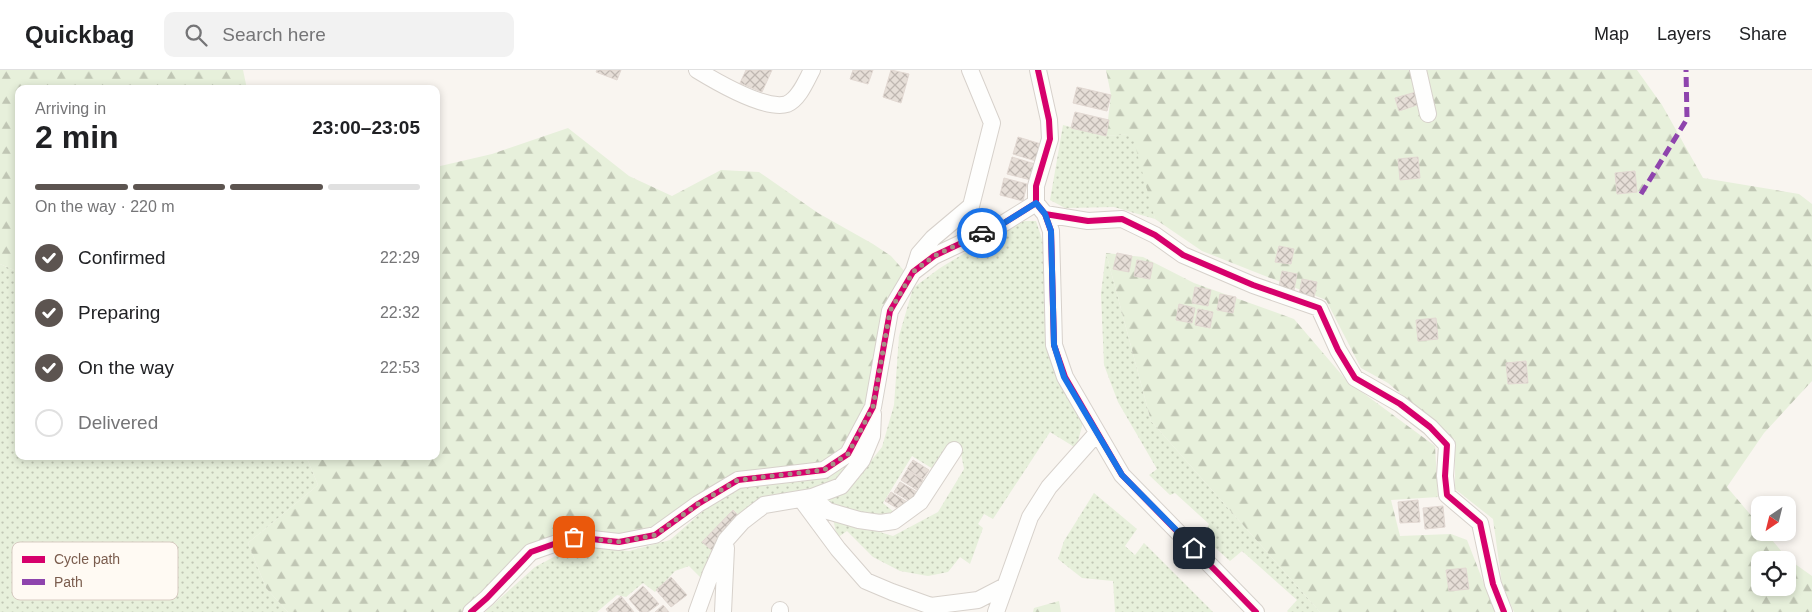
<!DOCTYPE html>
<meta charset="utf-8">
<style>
body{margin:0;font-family:Helvetica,sans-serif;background:#f2f2f2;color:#202124;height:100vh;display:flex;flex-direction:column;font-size:19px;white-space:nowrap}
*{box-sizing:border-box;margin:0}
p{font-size:16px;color:#757577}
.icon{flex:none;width:28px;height:28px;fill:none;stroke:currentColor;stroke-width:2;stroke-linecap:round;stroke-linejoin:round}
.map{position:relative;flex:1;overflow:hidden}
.panel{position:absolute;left:15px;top:15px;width:425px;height:375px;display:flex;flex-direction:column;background:#fff;border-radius:10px;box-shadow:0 2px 8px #0003}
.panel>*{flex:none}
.needle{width:32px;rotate:215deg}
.fabs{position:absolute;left:1751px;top:426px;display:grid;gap:10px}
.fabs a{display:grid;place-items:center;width:45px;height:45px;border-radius:10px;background:#fff;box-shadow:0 2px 8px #0003;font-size:25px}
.pin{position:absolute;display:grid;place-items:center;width:42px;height:42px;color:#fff;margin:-21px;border-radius:10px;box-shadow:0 2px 8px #0006}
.courier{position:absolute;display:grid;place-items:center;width:50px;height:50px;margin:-25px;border:4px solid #1a73e8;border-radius:50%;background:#fff;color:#222;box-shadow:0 1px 6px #0007}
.head em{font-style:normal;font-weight:700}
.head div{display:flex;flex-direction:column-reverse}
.head{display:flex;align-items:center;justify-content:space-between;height:85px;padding:0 20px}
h1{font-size:32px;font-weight:700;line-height:38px}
.bar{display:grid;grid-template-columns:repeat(4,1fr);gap:8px 5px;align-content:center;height:60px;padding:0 20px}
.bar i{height:6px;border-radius:4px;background:#e0e0e0}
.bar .selected{background:#5c5450}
.bar p{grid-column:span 4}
ol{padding:0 20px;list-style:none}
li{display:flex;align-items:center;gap:15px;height:55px}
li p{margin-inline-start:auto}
li .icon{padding:5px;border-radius:50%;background:#5c5450;color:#fff;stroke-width:4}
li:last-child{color:#757577}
li i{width:28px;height:28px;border:2px solid #e0e0e0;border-radius:50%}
header{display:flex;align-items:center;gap:30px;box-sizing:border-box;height:70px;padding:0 25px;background:#fff;border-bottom:1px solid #e0e0e0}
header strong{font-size:24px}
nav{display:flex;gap:28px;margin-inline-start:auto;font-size:18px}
.search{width:350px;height:45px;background:#f2f2f2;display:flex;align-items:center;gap:12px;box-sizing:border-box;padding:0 18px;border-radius:10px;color:#757577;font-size:19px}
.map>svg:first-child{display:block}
</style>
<header>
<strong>Quickbag</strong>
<div class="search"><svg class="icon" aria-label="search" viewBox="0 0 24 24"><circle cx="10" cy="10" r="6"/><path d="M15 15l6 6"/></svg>Search here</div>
<nav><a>Map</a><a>Layers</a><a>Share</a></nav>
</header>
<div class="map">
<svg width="1812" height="542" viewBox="0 0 1812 542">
<defs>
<pattern id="grass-dots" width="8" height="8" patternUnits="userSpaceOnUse" patternTransform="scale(1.25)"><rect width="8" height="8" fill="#e7f0db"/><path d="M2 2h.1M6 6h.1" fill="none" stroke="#c0c6b4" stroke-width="1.8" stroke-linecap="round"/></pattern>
<pattern id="forest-firs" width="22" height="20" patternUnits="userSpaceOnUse" patternTransform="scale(1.25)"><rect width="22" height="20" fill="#e7f0db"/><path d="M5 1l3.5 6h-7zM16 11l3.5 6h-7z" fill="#c0c6b4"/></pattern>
<pattern id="building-cross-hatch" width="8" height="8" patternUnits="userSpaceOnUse" patternTransform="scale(1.25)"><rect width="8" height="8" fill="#e6ded7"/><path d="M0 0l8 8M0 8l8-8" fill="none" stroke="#bfb7b1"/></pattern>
</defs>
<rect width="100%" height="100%" fill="#f9f5f0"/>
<path fill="url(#grass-dots)" d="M1063 55 1106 66 1139 63 1155 149 1114 137 1065 138 1050 130Z
M1024 151H1036L1044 175 1054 301 1083 353 1076 378 1050 362 993 449 984 444 978 454 983 458 970 494 960 487 948 502 928 506 900 501 873 487 847 461 837 468 833 448 893 466 938 442 964 399 959 373 952 372 933 399 912 386 883 433 895 443 880 448 839 441 826 430 848 420 882 377 894 335 899 266 913 218 940 198 993 166Z
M1106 183 1151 351 1320 542H1288L1287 541 1297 530 1242 481 1230 491 1203 467 1209 454 1175 423 1170 425 1149 405 1157 399 1118 332 1104 295 1101 224Z
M0 194 19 202V386H306L318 415 248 473 266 518 288 542H0Z
M874 350 840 410 740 447 733 440 703 472 714 482 702 509 689 496 675 501 655 522 643 513 626 527 617 525 597 542H485L535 497 563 482 587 476 629 481 670 470 711 434 735 420 762 411 820 405Z
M1094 423 1137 459 1125 476 1135 485 1144 473 1213 542H1115L1113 511 1082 508 1058 489 1064 471Z"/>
<path fill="url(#forest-firs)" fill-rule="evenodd" d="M0 0H243L247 19H19V202L0 194Z
M1106 0H1637L1662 35 1703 108 1799 124 1812 134V311L1764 363 1727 417 1760 456V462L1766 463 1788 489 1812 506V542H1514L1502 514 1493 449 1455 419V370L1388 313 1361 298 1326 230 1202 181 1155 149 1132 64 1106 66 1111 25ZM1760 490H1788V518H1760Z
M568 58 629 106 672 126 721 100 759 102 818 143 873 174 891 186 906 203 859 352 840 380 819 397 755 401 665 455 618 465 568 459 520 486 463 542H288L266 518 248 473 318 415 306 386H436V97L492 84Z
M1106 183 1143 187 1194 213 1294 249 1347 311 1435 376 1438 427 1391 430 1400 466 1451 464 1467 470 1495 542H1320L1151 351Z
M1059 531 1061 542H1033L1034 538Z"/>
<path fill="url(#building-cross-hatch)" stroke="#e2d8d2" d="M597 0H621L617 10 596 2Z
M746 0H772L762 22 740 13Z
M853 0H873L868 14 850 9Z
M891 0 909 4 901 33 883 27Z
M1077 17 1111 25 1107 41 1073 33Z
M1416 22 1420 34 1399 41 1395 28Z
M1075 42 1109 50 1106 66 1071 58Z
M1018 67 1041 74 1036 91 1013 84Z
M1012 87 1035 94 1031 110 1007 104Z
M1418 87 1420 108 1400 110 1398 89Z
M1635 101 1637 122 1617 124 1615 103Z
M1004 108 1027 114 1023 131 1000 125Z
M1279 176 1294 179 1291 194 1275 192Z
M1117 183 1132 186 1129 202 1113 199Z
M1137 190 1153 193 1150 209 1134 206Z
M1282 201 1297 204 1294 220 1279 217Z
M1302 209 1317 212 1314 228 1299 225Z
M1195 217 1211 220 1208 236 1192 233Z
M1220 224 1236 227 1233 243 1217 240Z
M1179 234 1195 238 1192 253 1176 250Z
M1198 239 1213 242 1210 258 1195 255Z
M1436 248 1438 269 1418 271 1416 250Z
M1526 291 1528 313 1508 314 1506 293Z
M913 390 929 400 923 409 907 399Z
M907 400 923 410 917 420 901 410Z
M900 412 917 422 911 432 894 422Z
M891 422 907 432 902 441 885 431Z
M1418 430 1420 452 1400 453 1398 432Z
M1443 436 1445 457 1425 459 1423 438Z
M733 440 740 447 714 482 702 472Z
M1466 498 1469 519 1449 521 1446 500Z
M671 507 687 525 671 537 656 520Z
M643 516 659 534 648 542H640L629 529Z
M621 526 634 542H608L606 539Z
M663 535 669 542H655Z"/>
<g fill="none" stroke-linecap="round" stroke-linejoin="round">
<g stroke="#d7d1cb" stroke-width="18">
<path id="minor" d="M697 0C715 11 766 41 787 34 799 29 806 11 812 0
M1038 0 1049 50 1050 69 1036 116V133L1045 144 1051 161 1054 275 1065 307 1122 405 1256 542
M1418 0 1428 44
M1045 144 1088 151 1122 149 1155 165 1183 185 1253 215 1319 238 1338 280 1355 308 1400 334 1430 357 1447 375 1445 406 1447 425 1480 453 1493 514 1504 542
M914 200 919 184 933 168 971 136 992 53 970 0
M812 427 828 441 859 450 880 453 894 451 920 432 954 380
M801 429 838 479 866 511 892 522 931 536 978 530 1005 516
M471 542 487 528 531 482 574 467 619 472 655 465 698 434 738 410 824 400 848 384 873 337 890 241 913 202 934 186 1004 153 1036 133
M697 542 711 503 726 470 742 452 764 435 812 427 841 416 862 390 872 366 873 344
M723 542 726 478
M780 542V540
M996 542 1030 447 1049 417 1097 363"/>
</g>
<use href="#minor" stroke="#fefefd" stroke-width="16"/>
<path stroke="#8e44ad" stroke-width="5" stroke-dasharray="10 5" stroke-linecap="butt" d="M1641 124 1687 49 1686 0"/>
<g stroke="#fffaf3" stroke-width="9">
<path id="cycleway" d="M1038 0 1049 50 1050 69 1036 116V133L1045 144 1051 161 1054 275 1065 307 1122 405 1256 542
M1045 144 1088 151 1122 149 1155 165 1183 185 1253 215 1319 238 1338 280 1355 308 1400 334 1430 357 1447 375 1445 406 1447 425 1480 453 1493 514 1504 542
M471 542 487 528 531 482 574 467 619 472 655 465 698 434 738 410 824 400 848 384 873 337 890 241 913 202 934 186 1004 153 1036 133"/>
</g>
<use href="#cycleway" stroke="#d6006c" stroke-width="6"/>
</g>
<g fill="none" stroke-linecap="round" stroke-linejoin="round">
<path stroke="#a69286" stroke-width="5" stroke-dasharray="0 9" d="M574 467 620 472 655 465 698 434 738 410 824 400 848 384 873 337 890 241 913 202 934 186 982 163"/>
<path stroke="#1a73e8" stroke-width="6" d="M982 163 1004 153 1036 133 1045 144 1051 161 1054 275 1064 307 1122 405 1194 478"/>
</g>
<rect x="12" y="472" width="166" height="58" rx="8" fill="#fffaf3" stroke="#d7cbc1" stroke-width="1"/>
<rect x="22" y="486" width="23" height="7" fill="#d6006c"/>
<rect x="22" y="509" width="23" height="6" fill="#8e44ad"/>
<g font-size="14" fill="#7a5c4d">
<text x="54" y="494">Cycle path</text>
<text x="54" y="517">Path</text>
</g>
</svg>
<div class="fabs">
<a><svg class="needle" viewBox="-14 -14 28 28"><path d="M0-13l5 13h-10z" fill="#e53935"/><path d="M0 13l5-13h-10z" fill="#757577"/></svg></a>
<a><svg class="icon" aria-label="locate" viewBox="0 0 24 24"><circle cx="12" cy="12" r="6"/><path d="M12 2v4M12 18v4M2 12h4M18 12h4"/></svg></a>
</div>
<div class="pin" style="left:574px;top:467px;background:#ea580c"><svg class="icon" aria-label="bag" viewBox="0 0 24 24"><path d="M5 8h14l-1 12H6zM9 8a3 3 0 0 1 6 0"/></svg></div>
<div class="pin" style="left:1194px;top:478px;background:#1f2937"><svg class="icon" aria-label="home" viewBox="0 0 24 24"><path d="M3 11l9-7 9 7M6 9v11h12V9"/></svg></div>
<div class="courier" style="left:982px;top:163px"><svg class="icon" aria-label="car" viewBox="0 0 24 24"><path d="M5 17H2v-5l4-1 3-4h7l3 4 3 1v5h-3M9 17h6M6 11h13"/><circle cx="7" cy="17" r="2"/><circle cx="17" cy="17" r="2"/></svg></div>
<section class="panel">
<div class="head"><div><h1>2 min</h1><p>Arriving in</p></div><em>23:00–23:05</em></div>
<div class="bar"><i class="selected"></i><i class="selected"></i><i class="selected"></i><i></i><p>On the way · 220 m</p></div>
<ol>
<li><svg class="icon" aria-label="check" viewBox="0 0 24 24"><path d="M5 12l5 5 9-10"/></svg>Confirmed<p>22:29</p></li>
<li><svg class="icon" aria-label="check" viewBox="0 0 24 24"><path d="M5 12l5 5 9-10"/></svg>Preparing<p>22:32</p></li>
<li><svg class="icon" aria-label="check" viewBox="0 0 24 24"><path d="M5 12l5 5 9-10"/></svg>On the way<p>22:53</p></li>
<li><i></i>Delivered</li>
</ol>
</section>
</div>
